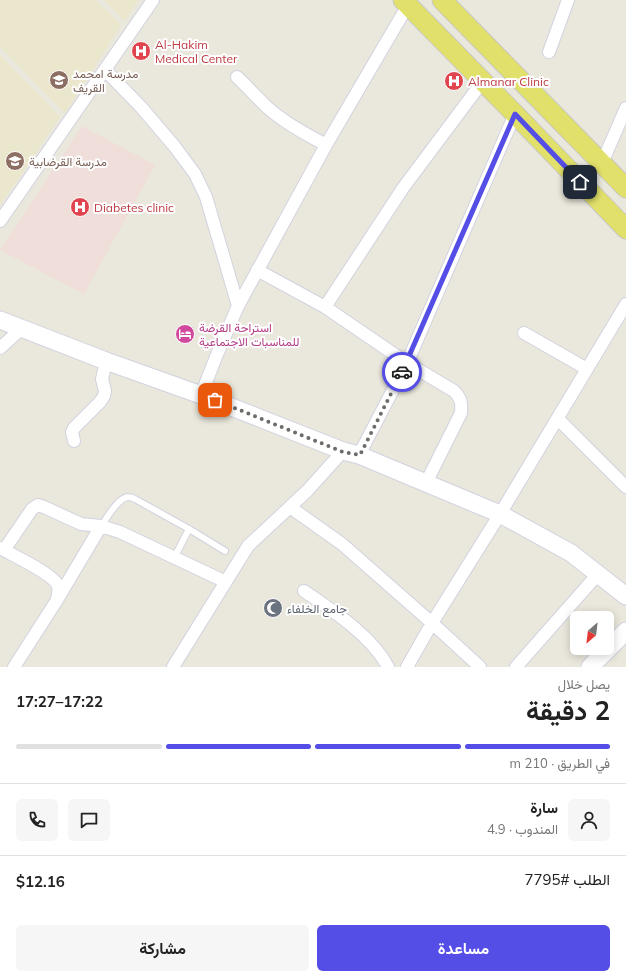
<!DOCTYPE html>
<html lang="ar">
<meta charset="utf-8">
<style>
body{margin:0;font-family:Mulish,Vazirmatn,sans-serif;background:#f6f6f6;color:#222;direction:rtl;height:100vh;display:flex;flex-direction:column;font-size:15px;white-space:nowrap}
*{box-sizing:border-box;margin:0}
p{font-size:13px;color:#767676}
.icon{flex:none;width:22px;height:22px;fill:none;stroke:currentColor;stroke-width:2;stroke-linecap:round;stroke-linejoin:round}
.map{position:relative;height:667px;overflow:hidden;direction:ltr}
.panel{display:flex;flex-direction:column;background:#fff;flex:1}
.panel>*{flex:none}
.needle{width:26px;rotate:208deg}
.tools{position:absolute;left:570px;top:611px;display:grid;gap:8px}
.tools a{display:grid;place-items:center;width:44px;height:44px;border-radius:6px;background:#fff;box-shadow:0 2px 10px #0003;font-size:20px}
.pin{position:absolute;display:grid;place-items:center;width:34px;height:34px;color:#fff;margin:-17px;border-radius:8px;box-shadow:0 2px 6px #0006}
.courier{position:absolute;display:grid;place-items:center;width:40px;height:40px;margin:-20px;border:3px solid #544de6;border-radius:50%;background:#fff;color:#222;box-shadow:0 1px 5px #0007}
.overview em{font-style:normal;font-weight:700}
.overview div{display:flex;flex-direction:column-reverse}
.overview{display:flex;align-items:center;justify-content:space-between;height:68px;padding:0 16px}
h1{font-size:26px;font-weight:700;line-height:30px}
.bar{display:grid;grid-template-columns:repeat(4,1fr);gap:6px 4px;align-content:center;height:48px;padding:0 16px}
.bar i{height:5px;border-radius:3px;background:#e0e0e0}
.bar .active{background:#544de6}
.bar p{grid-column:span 4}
.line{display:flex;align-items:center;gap:10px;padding:0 16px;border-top:1px solid #e0e0e0}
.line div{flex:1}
.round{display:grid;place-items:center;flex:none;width:42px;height:42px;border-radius:6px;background:#f6f6f6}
.button{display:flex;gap:8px;margin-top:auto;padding:8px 16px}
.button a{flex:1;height:46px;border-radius:6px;background:#544de6;color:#fff;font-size:16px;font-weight:700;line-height:46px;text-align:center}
.button a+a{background:#f6f6f6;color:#222}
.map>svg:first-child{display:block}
</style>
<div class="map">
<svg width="626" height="667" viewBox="0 0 626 667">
<rect width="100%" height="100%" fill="#eae7dc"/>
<path fill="#eae7cd" d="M0 0H95L121 25 65 113 0 47Z
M104 0H138L125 21Z
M0 55 60 117 0 205Z"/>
<path fill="#f0deda" d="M82 126 155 165 84 294 0 250Z"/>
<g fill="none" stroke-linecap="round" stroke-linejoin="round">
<g stroke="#d2d2e0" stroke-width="8">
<path id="lane" d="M101 526C107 518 119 496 129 497 131 497 133 498 135 499L189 529 225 551
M174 558 189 529"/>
</g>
<g stroke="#d2d2e0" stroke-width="14">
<path id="street" d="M549 52 568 0
M105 70 141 107 175 147 195 174 206 197 224 258 238 306 218 352 201 395
M237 77C248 87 257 98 268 108 285 123 306 134 326 145
M602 163 626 108
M0 221 153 0
M257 270 325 307 407 363 454 391C461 398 462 403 461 413L426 483
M238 306 326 145 408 5
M325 307 403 188 483 81
M524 333 587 369
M0 348 22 328
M558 419 626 487
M74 441 72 432 74 428 100 402 104 396 105 391 102 379 106 361
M359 455 407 363 515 114
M290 507 342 544 432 623 480 667
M0 548C12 555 54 574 58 586 59 590 58 595 57 599
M4 550 32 509 38 505 44 507 81 524 101 526 120 532 226 582
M304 591C333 611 372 636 388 667
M14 667 57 600 101 526
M173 667 248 546 307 491 343 451
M407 667 432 623 500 514 626 304
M516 667 598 574"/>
</g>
<g stroke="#d2d2e0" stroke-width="19">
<path id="secondary" d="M0 320 106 361 201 395 343 451 359 455 500 514 571 553 626 596
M590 667 626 631"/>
</g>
<g stroke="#c7c7c7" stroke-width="21">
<path id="primary" d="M403 0 515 114 626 229
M442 0 626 188"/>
</g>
<use href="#lane" stroke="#fff" stroke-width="6"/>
<use href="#street" stroke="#fff" stroke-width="12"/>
<use href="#secondary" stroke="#fff" stroke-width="17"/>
<use href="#primary" stroke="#e1e06a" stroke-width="19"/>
</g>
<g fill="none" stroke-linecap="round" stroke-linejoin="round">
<path stroke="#6d6c68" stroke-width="4" stroke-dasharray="0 7.2" d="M215 400 343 452 360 455 402 372"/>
<path stroke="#544de6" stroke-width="5" d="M402 372 515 114 580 182"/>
</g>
<defs>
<g id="hospital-disc" transform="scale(1)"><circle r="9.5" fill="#e0444e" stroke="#fff"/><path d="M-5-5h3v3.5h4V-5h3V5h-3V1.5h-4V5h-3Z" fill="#fff"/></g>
<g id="school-disc" transform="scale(1)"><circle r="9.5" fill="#8d6e63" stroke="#fff"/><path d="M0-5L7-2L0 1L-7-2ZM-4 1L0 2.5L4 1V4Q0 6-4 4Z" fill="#fff"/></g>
<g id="hotel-disc" transform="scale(1)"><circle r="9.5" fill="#d1479c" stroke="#fff"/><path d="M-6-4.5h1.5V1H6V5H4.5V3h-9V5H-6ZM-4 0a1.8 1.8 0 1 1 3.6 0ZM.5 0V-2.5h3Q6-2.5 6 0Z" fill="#fff"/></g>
<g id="mosque-disc" transform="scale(1)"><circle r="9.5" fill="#6b7280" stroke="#fff"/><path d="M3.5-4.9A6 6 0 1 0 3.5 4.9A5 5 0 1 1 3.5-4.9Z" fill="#fff"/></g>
</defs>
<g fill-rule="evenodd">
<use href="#hospital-disc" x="141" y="51"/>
<use href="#school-disc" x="59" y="80"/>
<use href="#hospital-disc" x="454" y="81"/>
<use href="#school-disc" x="15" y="161"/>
<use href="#hospital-disc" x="80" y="207"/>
<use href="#hotel-disc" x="185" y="334"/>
<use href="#mosque-disc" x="273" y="608"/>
</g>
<g text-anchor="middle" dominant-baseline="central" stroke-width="4" stroke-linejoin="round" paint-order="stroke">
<g font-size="12" fill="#be3a42" stroke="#fff" text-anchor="start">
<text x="155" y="44">Al-Hakim<tspan x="155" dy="14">Medical Center</tspan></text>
<text x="468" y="81">Almanar Clinic</text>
<text x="94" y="207">Diabetes clinic</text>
</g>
<g font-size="12" fill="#785e54" stroke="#fff" text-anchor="start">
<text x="73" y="73">مدرسة امحمد<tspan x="73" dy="14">القريف</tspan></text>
<text x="29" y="161">مدرسة القرضابية</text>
</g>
<g font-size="12" fill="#b23c85" stroke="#fff" text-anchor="start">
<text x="199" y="327">استراحة القرضة<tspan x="199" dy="14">للمناسبات الاجتماعية</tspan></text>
</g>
<g font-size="12" fill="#5b616d" stroke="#fff" text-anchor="start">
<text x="287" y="608">جامع الخلفاء</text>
</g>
</g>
</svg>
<div class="tools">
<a><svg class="needle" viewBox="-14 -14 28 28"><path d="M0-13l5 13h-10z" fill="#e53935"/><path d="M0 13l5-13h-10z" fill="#767676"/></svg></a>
</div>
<div class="pin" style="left:215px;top:400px;background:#ea580c"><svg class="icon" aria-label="bag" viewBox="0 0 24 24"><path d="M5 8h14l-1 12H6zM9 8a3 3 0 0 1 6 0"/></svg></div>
<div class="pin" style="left:580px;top:182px;background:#1f2937"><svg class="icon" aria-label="home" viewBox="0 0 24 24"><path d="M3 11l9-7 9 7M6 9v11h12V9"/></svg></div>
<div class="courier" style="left:402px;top:372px"><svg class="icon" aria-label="car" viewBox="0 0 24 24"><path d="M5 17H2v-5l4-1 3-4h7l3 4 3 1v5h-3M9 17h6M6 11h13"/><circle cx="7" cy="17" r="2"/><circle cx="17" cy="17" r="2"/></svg></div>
</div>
<section class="panel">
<div class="overview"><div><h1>2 دقيقة</h1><p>يصل خلال</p></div><em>17:22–17:27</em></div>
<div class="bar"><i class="active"></i><i class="active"></i><i class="active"></i><i></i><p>في الطريق · 210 m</p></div>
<div class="line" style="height:72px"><a class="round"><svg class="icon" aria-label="person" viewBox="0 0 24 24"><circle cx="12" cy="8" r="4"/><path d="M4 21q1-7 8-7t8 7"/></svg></a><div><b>سارة</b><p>المندوب · 4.9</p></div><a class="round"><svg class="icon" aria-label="chat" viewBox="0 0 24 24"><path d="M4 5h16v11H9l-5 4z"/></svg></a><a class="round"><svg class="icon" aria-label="phone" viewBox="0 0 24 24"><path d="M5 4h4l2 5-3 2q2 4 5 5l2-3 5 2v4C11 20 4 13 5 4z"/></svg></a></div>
<div class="line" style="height:52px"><div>الطلب #7795</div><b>$12.16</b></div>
<div class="button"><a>مساعدة</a><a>مشاركة</a></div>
</section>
